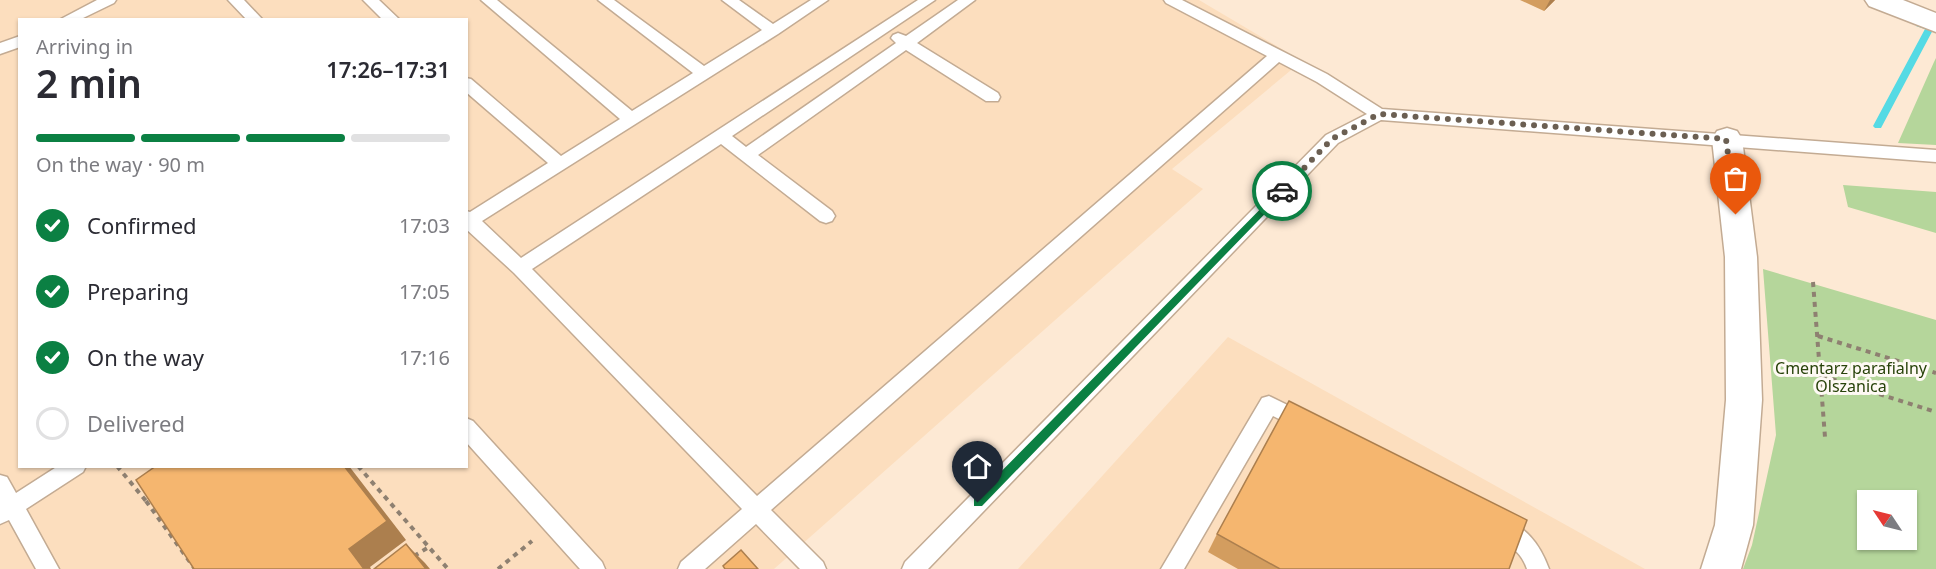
<!DOCTYPE html>
<meta charset="utf-8">
<style>
body{margin:0;font-family:"Noto Sans",sans-serif;background:#f2f2f3;color:#2b2b33;height:100vh;display:flex;flex-direction:column;font-size:22px;white-space:nowrap}
*{box-sizing:border-box;margin:0}
p{font-size:20px;color:#7c7c81}
.icon{flex:none;width:33px;height:33px;fill:none;stroke:currentColor;stroke-width:2;stroke-linecap:round;stroke-linejoin:round}
.map{position:relative;flex:1;overflow:hidden}
.side{position:absolute;left:18px;top:18px;width:450px;height:450px;display:flex;flex-direction:column;background:#fff;border-radius:0px;box-shadow:0 2px 4px #0004}
.side>*{flex:none}
.needle{width:39px;rotate:305deg}
.buttons{position:absolute;left:1857px;top:490px;display:grid;gap:12px}
.buttons a{display:grid;place-items:center;width:60px;height:60px;border-radius:0px;background:#fff;box-shadow:0 2px 4px #0004;font-size:30px}
.pin{position:absolute;display:grid;place-items:center;width:51px;height:51px;color:#fff;margin:-62px -26px;border-radius:50% 50% 50% 0;rotate:-45deg;box-shadow:0 0 6px #0007}
.pin .icon{rotate:45deg}
.courier{position:absolute;display:grid;place-items:center;width:60px;height:60px;margin:-30px;border:4px solid #0b8043;border-radius:50%;background:#fff;color:#222;box-shadow:0 2px 8px #0007}
.summary em{font-style:normal;font-weight:600}
.summary div{display:flex;flex-direction:column-reverse}
.summary{display:flex;align-items:center;justify-content:space-between;height:102px;padding:0 18px}
h1{font-size:39px;font-weight:600;line-height:45px}
.bar{display:grid;grid-template-columns:repeat(4,1fr);gap:9px 6px;align-content:center;height:72px;padding:0 18px}
.bar i{height:8px;border-radius:4px;background:#e1e1e2}
.bar .active{background:#0b8043}
.bar p{grid-column:span 4}
ol{padding:0 18px;list-style:none}
li{display:flex;align-items:center;gap:18px;height:66px}
li p{margin-inline-start:auto}
li .icon{padding:6px;border-radius:50%;background:#0b8043;color:#fff;stroke-width:4}
li:last-child{color:#7c7c81}
li i{width:33px;height:33px;border:3px solid #e1e1e2;border-radius:50%}
.map>svg:first-child{display:block}
</style>
<div class="map">
<svg width="1936" height="569" viewBox="0 0 1936 569">
<rect width="100%" height="100%" fill="#fde9d4"/>
<path fill="#fcdebe" fill-rule="evenodd" d="M0 0H1199L1302 61 1172 169 1203 189 774 569H0ZM20 20H466V466H20Z
M1228 337 1645 569H1018Z"/>
<path fill="#b5d69b" fill-rule="evenodd" d="M1936 58V145L1898 143 1934 62Z
M1843 185 1936 192V233L1848 207Z
M1763 269 1936 320V569H1743L1752 545 1776 435ZM1868 501H1906V540H1868Z"/>
<g fill="none" stroke-linecap="round" stroke-linejoin="round">
<path fill="#55dae4" fill-rule="evenodd" d="M1919 21 1934 28 1881 128H1875L1873 126 1925 29 1916 26V22Z"/>
<g stroke="#c3ab93" stroke-width="3">
<path id="service" d="M97 0H116L114 3 79 20H59Z
M228 0H244L263 20H247Z
M363 0H379L400 20H383Z
M481 0H497L632 111 693 73 598 0H614L704 66 762 30 722 0H739L773 24 811 0H828L778 34 482 221 521 258 918 0H935L732 136 746 147 896 43 891 38 893 35 898 33 906 36 958 0H975L917 43 998 93 1000 97 998 101H986L906 50 758 155 832 211 835 216 832 221 826 223 820 221 721 144 532 269 757 496 1267 56 1166 3 1164 0H1182L1327 74 1382 109 1936 150V162L1381 120 1338 143 928 569H902L905 562 1326 135 1367 114 1317 82 1279 62 771 510 823 562 826 569H800L756 524 705 569H678L681 562 742 509 514 273 466 229V211L470 212 548 163 466 92V78L471 79 561 156 620 119Z
M20 36V47L0 54V43Z
M1269 396 1310 416 1313 422 1310 428 1303 431 1273 416 1184 569H1161L1262 398Z
M466 418 473 421 602 562 605 569H580L466 442Z
M58 466H86L83 472 26 509 59 569H36L9 520 0 524V475L7 477 16 493Z
M1499 516C1526 527 1539 542 1549 569H1527C1518 542 1496 544 1488 526L1492 519Z"/>
</g>
<g stroke="#c3ab93" stroke-width="3">
<path id="minor" d="M1865 0H1903L1936 13V32L1869 6Z
M1727 128 1737 131 1742 139 1757 257 1762 400 1753 525 1741 569H1701L1715 525 1726 400 1725 257 1712 139 1717 131Z"/>
</g>
<path stroke="#8e8071" stroke-width="4" stroke-dasharray="5 5" stroke-linecap="butt" d="M1813 282 1825 437
M1818 336 1936 373
M1822 376 1936 412
M117 466 146 501 151 498
M358 466 448 569
M146 501 195 569
M414 556 429 547
M498 569 532 541"/>
<use href="#service" fill="#fff" fill-rule="evenodd"/>
<use href="#minor" fill="#fff" fill-rule="evenodd"/>
</g>
<path fill="#d39d5f" d="M1520 0H1555L1544 11Z
M1217 534 1509 569H1238L1208 552Z"/>
<path fill="#ac7f4e" d="M1550 0H1555L1544 11Z
M344 466H349L406 540 370 567 371 569H364L349 549Z
M406 544 425 563 430 569H426Z"/>
<path fill="#f5b66f" stroke="#ac7f4e" stroke-width="1.5" d="M1289 401 1527 520 1509 569H1280L1217 534Z
M156 466H344L387 521 349 549 364 569H194L136 480Z
M406 544 426 569H374Z
M741 550 758 569H725L723 566Z"/>
<path fill="#0b8043" d="M1282 187 1287 191 1285 193 982 506H974V499Z"/>
<g fill="none" stroke-linecap="round" stroke-linejoin="round">
<path stroke="#6b5f52" stroke-width="6" stroke-dasharray="0 10.8" d="M1282 191 1332 139 1379 114 1726 139 1736 215"/>
</g>
<g text-anchor="middle" dominant-baseline="central" stroke-width="6" stroke-linejoin="round" paint-order="stroke">
<g font-size="16" fill="#28430a" stroke="#fef9f4">
<text x="1851" y="368">Cmentarz parafialny<tspan x="1851" dy="18">Olszanica</tspan></text>
</g>
</g>
</svg>
<div class="buttons">
<a><svg class="needle" viewBox="-14 -14 28 28"><path d="M0-13l5 13h-10z" fill="#e53935"/><path d="M0 13l5-13h-10z" fill="#7c7c81"/></svg></a>
</div>
<div class="pin" style="left:1736px;top:215px;background:#ea580c"><svg class="icon" aria-label="bag" viewBox="0 0 24 24"><path d="M5 8h14l-1 12H6zM9 8a3 3 0 0 1 6 0"/></svg></div>
<div class="pin" style="left:978px;top:503px;background:#1f2937"><svg class="icon" aria-label="home" viewBox="0 0 24 24"><path d="M3 11l9-7 9 7M6 9v11h12V9"/></svg></div>
<div class="courier" style="left:1282px;top:191px"><svg class="icon" aria-label="car" viewBox="0 0 24 24"><path d="M5 17H2v-5l4-1 3-4h7l3 4 3 1v5h-3M9 17h6M6 11h13"/><circle cx="7" cy="17" r="2"/><circle cx="17" cy="17" r="2"/></svg></div>
<section class="side">
<div class="summary"><div><h1>2 min</h1><p>Arriving in</p></div><em>17:26–17:31</em></div>
<div class="bar"><i class="active"></i><i class="active"></i><i class="active"></i><i></i><p>On the way · 90 m</p></div>
<ol>
<li><svg class="icon" aria-label="check" viewBox="0 0 24 24"><path d="M5 12l5 5 9-10"/></svg>Confirmed<p>17:03</p></li>
<li><svg class="icon" aria-label="check" viewBox="0 0 24 24"><path d="M5 12l5 5 9-10"/></svg>Preparing<p>17:05</p></li>
<li><svg class="icon" aria-label="check" viewBox="0 0 24 24"><path d="M5 12l5 5 9-10"/></svg>On the way<p>17:16</p></li>
<li><i></i>Delivered</li>
</ol>
</section>
</div>
